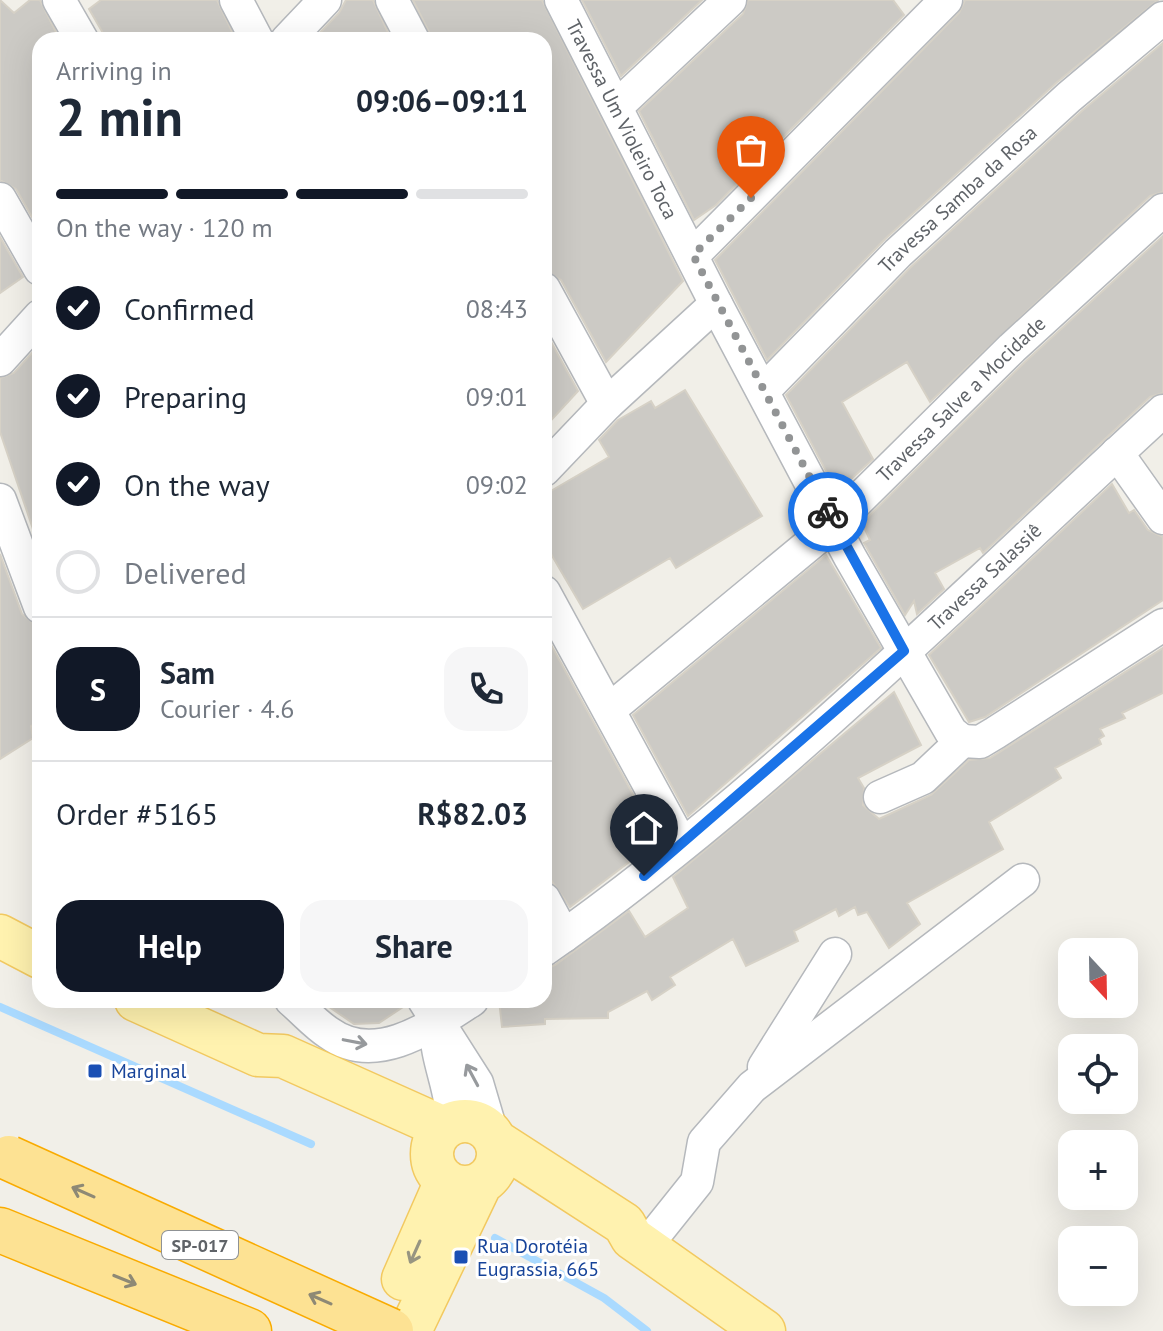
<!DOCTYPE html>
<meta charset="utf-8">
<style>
body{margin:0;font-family:"PT Sans",sans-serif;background:#f6f6f7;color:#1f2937;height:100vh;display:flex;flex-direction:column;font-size:30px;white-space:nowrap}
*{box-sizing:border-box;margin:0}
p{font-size:26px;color:#747a83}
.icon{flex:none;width:44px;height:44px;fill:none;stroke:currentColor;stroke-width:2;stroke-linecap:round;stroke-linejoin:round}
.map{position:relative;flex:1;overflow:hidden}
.drawer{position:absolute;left:32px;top:32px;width:520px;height:976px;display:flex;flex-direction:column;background:#fff;border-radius:24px;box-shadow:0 8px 32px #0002}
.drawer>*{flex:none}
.needle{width:52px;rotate:158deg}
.fabs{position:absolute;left:1058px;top:938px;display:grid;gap:16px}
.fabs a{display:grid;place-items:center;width:80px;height:80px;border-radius:16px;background:#fff;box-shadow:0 8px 32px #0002;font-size:40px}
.pin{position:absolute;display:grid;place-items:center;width:68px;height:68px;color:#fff;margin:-82px -34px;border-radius:50% 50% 50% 0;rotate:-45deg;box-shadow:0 0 8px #0007}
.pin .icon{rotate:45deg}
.courier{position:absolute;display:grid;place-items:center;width:80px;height:80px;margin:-40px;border:6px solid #1a73e8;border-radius:50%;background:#fff;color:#222;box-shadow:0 2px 10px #0007}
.headline em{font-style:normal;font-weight:700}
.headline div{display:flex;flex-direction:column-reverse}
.headline{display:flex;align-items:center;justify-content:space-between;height:136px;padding:0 24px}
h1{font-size:52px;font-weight:700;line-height:60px}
.bar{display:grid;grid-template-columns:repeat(4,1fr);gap:12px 8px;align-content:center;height:96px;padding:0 24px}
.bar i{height:10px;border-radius:6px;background:#e0e1e3}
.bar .current{background:#111827}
.bar p{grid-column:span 4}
.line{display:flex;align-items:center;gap:20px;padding:0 24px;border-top:2px solid #e0e1e3}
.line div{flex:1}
.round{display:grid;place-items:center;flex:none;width:84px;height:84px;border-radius:24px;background:#f6f6f7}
ol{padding:0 24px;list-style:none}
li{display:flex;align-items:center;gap:24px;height:88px}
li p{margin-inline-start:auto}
li .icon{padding:8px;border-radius:50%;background:#111827;color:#fff;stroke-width:4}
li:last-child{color:#747a83}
li i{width:44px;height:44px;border:4px solid #e0e1e3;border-radius:50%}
.action{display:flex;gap:16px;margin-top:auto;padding:16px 24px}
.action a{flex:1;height:92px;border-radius:24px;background:#111827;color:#fff;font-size:32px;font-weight:700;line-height:92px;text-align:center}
.action a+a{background:#f6f6f7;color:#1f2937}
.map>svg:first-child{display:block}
</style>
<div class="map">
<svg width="1163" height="1331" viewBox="0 0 1163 1331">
<rect width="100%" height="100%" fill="#f1efe8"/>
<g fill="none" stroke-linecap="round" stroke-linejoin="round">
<path stroke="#aadaff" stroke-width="8" d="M0 1007 311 1144
M495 1238 604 1298 647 1331"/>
</g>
<path fill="#cccac5" stroke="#d6d1c6" stroke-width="2" d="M0 0 14 13 30 0H40L58 36 40 40V231L16 189 0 180Z
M101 0H217L236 40H107L89 9Z
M346 0H373L391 39 313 40 339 13Z
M413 0H542L683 281 606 362 561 280 544 270V40H433Z
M582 0H702L621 76Z
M748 0H893L904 15 716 205 694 220 639 111 743 14Z
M965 0H1158L1056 83 885 239 767 360 715 260 959 13Z
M1163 43V192L1150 196 930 402 907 362 842 402 873 459 837 492 786 395 911 267 1082 111Z
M1163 236V393L1150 397 983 553 980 548 935 573 944 589 917 614 914 601 905 615 864 543 870 540 862 523 1025 362Z
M0 237 23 277 0 293Z
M544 329 578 391 544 428Z
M40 344V537L36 538 0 432V378L14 373Z
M685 390 762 516 676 568 670 558 583 609 544 542V495L609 457 599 440 618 420 651 401 655 408Z
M1112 484 1129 513 1134 510 1148 530 1163 537V600L985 717 969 722 929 655Z
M0 554 22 614 40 629V722L31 726 33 738 0 759Z
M826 555 881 648 688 816 633 715Z
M544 632 658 840 570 907 544 870Z
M1163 648V693L1122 713 1125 718 1100 729 1104 736 1099 739 1101 744 1055 768 1061 778 989 822 1003 849 907 903 920 924 889 948 867 912 858 915 855 907 839 916 836 909 794 931 798 941 746 966 733 939 670 977 675 985 652 1000 647 991 608 1012V1018L545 1019V1024L502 1027 499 1000H544V969L555 965 629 911 645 937 688 908 673 877 894 692 921 745 858 778 864 788 863 805 879 819 931 795 969 760 990 758Z
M319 1000H405L406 1005 379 1023 354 1024Z"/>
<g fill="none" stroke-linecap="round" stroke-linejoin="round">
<g stroke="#b5b8bc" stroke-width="35">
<g id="minor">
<path d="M59 0 82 40"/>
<path d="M236 0 257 40"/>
<path d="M392 0 413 40"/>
<path id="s1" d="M561 0 716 304 850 557 951 732 962 741"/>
<path d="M287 40 325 0"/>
<path d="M616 107 730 0"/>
<path d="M0 199 40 269"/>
<path d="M693 255 946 0"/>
<path d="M544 289 607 404"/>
<path d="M0 360 40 316"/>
<path id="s2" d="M764 390 898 253 1069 97 1163 18"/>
<path d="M1117 453 1163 518"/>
<path d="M544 470 607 404 716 304"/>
<path d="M0 500 40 607"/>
<path d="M544 592 682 845"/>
<path id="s3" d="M609 710 834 524 1012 348 1163 210"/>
<path d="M962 741 980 742 995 733 1163 625"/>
<path d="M880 797 923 778 962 741"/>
<path d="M544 899 564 936"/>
<path id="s4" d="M544 950C768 793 962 595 1163 411"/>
<path d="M291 1000C304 1011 315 1024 329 1033 376 1067 432 1026 472 1000"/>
<path d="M424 1000 477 1083 492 1134"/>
<path d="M436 1027C436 1060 452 1089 453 1123"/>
<path d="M764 1067 835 954"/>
<path d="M645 1247 697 1182 704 1142 752 1087 1023 880"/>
</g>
</g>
<g stroke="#f2c960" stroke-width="45">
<path id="major" d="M0 936 40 957
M136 1000 258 1055 283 1056 444 1128
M432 1154a33 33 0 1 1 66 0a33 33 0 1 1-66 0Z
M497 1142 624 1224 632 1238 764 1331
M403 1279 446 1181
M410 1331 481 1183"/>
</g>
<g stroke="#f9ab00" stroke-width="47">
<path id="highway" d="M0 1230 249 1331"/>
</g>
<use href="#minor" stroke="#fff" stroke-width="32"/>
<use href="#major" stroke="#fff2af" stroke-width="42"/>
<use href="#highway" stroke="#fde293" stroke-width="44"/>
<g stroke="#f9ab00" stroke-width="47" stroke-linecap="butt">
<path id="highway-bridge" d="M9 1158 391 1331"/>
</g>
<use href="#highway-bridge" stroke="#fde293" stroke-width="44"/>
</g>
<defs><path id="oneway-shaft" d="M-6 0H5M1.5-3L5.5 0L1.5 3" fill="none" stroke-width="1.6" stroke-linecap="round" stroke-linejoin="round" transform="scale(2)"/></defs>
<g stroke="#979a9d">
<use href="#oneway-shaft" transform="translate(355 1042) rotate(11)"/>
<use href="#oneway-shaft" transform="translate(472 1075) rotate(-118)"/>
</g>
<g stroke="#8e8975">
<use href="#oneway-shaft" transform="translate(83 1192) rotate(-156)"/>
<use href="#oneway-shaft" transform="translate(125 1280) rotate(22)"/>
<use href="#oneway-shaft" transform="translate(320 1299) rotate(-156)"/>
</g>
<use stroke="#979581" href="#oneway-shaft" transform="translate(415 1252) rotate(114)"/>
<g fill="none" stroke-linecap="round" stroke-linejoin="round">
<path stroke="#929495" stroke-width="8" stroke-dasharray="0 14.4" d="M751 198 693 255 828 512"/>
<path stroke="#1a73e8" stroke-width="10" d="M644 876 904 651 828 512"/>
</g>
<g fill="#1a4fb4" stroke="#fff" stroke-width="3">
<rect x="87" y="1063" width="16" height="16" rx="4"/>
<rect x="453" y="1249" width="16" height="16" rx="4"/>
</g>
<g text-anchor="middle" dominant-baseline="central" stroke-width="6" stroke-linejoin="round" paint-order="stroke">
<rect fill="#fff" stroke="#8f9295" stroke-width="2" x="162" y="1231" width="76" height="28" rx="6"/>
<g font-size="18" font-weight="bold" fill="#5f6368">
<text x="200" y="1245">SP-017</text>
</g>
<g font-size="20" fill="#5f6368" stroke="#fff">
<text stroke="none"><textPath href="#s1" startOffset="134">Travessa Um Violeiro Toca</textPath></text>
<text stroke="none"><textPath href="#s2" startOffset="272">Travessa Samba da Rosa</textPath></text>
<text stroke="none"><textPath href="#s3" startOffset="470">Travessa Salve a Mocidade</textPath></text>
<text stroke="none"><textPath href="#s4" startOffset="578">Travessa Salassiê</textPath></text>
</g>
<g font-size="20" fill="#164399" stroke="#fff" text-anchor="start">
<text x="111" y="1071">Marginal</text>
<text x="477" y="1246">Rua Dorotéia<tspan x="477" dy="23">Eugrassia, 665</tspan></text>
</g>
</g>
</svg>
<div class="fabs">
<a><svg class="needle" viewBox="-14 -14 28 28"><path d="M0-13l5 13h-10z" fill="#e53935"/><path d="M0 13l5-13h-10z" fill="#747a83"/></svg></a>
<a><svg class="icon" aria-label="locate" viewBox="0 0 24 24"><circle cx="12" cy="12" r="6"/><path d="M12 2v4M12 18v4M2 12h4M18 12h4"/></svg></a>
<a>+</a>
<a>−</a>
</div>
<div class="pin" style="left:751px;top:198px;background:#ea580c"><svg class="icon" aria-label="bag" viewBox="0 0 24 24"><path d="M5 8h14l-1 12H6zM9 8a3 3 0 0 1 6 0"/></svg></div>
<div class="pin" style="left:644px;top:876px;background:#1f2937"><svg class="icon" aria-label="home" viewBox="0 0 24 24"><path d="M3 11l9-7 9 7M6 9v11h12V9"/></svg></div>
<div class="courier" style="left:828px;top:512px"><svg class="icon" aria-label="bike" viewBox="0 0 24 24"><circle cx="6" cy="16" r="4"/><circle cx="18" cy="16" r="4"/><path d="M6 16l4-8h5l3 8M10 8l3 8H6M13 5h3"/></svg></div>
<section class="drawer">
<div class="headline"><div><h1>2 min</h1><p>Arriving in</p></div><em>09:06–09:11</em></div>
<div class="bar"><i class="current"></i><i class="current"></i><i class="current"></i><i></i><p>On the way · 120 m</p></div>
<ol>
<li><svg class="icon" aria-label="check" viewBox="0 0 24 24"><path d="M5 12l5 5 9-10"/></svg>Confirmed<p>08:43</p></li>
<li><svg class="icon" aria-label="check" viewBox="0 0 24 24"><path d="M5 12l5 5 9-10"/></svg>Preparing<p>09:01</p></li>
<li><svg class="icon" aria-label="check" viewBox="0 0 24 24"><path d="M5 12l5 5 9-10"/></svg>On the way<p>09:02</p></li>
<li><i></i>Delivered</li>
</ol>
<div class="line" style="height:144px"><b class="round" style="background:#111827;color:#fff">S</b><div><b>Sam</b><p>Courier · 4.6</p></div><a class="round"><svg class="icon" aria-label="phone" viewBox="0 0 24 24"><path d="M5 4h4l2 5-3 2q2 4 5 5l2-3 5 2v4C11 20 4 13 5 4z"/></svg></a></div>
<div class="line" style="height:104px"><div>Order #5165</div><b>R$82.03</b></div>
<div class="action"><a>Help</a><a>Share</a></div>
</section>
</div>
